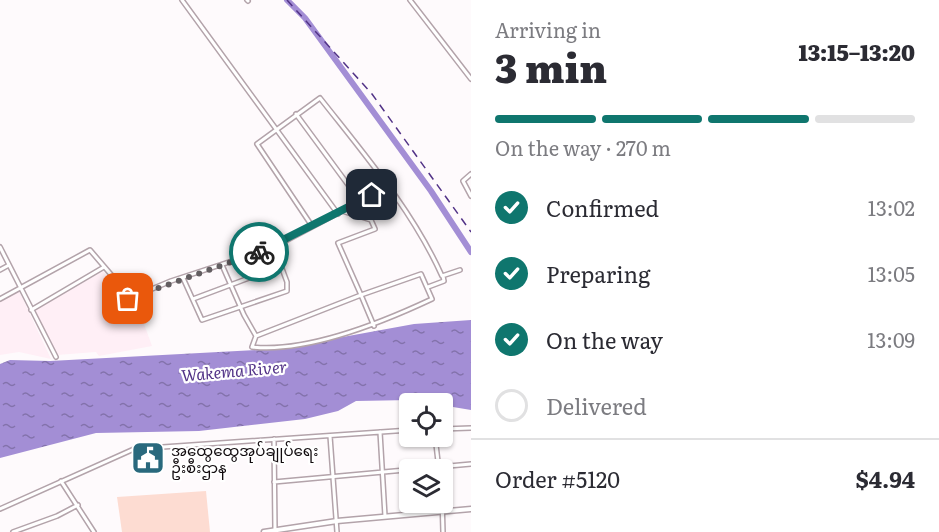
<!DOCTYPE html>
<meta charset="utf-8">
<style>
body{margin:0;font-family:Literata,"Noto Sans Myanmar",serif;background:#f2f2f3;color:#2b2b33;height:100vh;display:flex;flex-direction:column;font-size:22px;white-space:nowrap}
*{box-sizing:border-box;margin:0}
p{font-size:20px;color:#7c7c81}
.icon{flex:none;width:33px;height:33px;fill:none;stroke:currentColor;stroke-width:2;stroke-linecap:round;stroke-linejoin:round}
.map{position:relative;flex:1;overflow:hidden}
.details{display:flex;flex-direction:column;background:#fff;width:468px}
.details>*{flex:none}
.tools{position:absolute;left:399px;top:393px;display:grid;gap:12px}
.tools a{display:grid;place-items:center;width:54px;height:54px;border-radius:6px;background:#fff;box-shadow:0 2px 4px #0004;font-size:30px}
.pin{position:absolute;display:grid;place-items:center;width:51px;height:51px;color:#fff;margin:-26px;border-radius:12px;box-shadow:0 3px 9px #0006}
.courier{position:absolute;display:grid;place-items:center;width:60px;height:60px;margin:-30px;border:4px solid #0f766e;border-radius:50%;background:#fff;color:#222;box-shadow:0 2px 8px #0007}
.summary em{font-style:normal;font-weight:800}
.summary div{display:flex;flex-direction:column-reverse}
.summary{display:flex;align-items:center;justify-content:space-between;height:102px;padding:0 24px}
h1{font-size:39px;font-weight:800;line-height:45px}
.bar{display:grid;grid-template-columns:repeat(4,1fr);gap:9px 6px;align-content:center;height:72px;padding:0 24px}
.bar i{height:8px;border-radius:4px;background:#e1e1e2}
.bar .current{background:#0f766e}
.bar p{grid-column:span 4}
.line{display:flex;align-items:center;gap:15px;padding:0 24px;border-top:2px solid #e1e1e2}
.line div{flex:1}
ol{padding:0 24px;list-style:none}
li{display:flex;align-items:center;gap:18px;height:66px}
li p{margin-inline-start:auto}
li .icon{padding:6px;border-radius:50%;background:#0f766e;color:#fff;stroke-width:4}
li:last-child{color:#7c7c81}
li i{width:33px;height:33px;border:3px solid #e1e1e2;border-radius:50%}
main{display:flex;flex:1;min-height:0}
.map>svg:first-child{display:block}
</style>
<main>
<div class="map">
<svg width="471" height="532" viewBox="0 0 471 532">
<defs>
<pattern id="water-ripples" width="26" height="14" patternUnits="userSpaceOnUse" patternTransform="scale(1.5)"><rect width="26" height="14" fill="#a38ed5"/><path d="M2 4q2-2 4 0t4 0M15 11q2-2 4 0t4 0" fill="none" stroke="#8372ab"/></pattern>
</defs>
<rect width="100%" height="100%" fill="#fefafc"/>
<path fill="#ffeff6" d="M103 271 132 312 143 321 152 346 99 356 96 352 57 355 35 310Z
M19 291 51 359 19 352 0 355V302Z"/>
<path fill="#fddcd2" d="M206 491 210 532H122L117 497Z"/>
<path fill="url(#water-ripples)" d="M471 320V410L411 400 356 401 338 411 305 419 199 431 96 433 0 458V364L10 360 50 361 277 349 414 324Z"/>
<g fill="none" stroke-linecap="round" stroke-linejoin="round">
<path stroke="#a38ed5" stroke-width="6" d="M287 0 305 18 431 191 471 252"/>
<path stroke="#523387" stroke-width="1.5" stroke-dasharray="8 6" stroke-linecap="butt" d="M287 0 372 94 471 232"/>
<g stroke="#b3a3aa" stroke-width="6">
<path id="minor" d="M182 0 338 214
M247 0 248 1
M410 0 471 79
M296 114 360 201
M471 174 463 181 471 196
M312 226 257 144 320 98C364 154 413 211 442 276L460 270
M0 247 56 357
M222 265 244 315 256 336 252 347C308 353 383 322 432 299L421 274 361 295 374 326
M0 270 9 265
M183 278 202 320 287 291V282L274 247
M428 287 444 281 443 276
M0 299 90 250 114 278 134 310
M128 299 171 281 272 248 372 195 371 220
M193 299 281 266
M31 310 104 267
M256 336 361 295 338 243 375 229 371 220 342 211
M442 429 471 428
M380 432 385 516
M330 436 337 532
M435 436 439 470
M274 439 275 530
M61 481 94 532
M274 482 471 464
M442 497 443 532
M0 509 134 449 410 430
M13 532 57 516 78 505"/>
</g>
<g stroke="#b3a3aa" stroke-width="7">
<path id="tertiary" d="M264 532 337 521 471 509"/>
</g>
<use href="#minor" stroke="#fff" stroke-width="3"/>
<use href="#tertiary" stroke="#fff" stroke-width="4"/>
</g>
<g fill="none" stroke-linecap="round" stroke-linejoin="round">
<path stroke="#635e61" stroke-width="6" stroke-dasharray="0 10.8" d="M128 299 259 252"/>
<path stroke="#0f766e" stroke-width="8" d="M259 252 372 195"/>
</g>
<defs>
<g id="civic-square" transform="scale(1.725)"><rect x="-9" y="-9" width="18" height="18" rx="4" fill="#29697d" stroke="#fff"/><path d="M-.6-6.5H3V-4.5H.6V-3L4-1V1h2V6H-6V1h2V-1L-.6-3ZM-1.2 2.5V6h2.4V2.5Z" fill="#fff"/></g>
</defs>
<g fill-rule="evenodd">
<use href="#civic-square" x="148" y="458"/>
</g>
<g text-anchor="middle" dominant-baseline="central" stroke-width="4.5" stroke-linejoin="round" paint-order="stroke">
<g font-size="15" fill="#100a0d" stroke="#fff" text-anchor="start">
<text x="171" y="449">အထွေထွေအုပ်ချုပ်ရေး<tspan x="171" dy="17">ဦးစီးဌာန</tspan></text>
</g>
<g font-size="16" font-style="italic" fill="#523387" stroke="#fff">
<text transform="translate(234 370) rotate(-5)">Wakema River</text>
</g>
</g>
</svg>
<div class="tools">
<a><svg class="icon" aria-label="locate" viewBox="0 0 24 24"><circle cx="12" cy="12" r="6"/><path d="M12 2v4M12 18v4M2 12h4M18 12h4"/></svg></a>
<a><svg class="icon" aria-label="layers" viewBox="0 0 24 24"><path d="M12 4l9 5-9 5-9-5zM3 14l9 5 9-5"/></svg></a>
</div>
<div class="pin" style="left:128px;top:299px;background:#ea580c"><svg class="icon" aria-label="bag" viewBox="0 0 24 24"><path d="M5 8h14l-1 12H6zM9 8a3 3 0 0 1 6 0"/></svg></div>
<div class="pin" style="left:372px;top:195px;background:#1f2937"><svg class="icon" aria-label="home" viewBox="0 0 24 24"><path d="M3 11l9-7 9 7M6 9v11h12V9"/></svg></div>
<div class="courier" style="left:259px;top:252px"><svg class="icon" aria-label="bike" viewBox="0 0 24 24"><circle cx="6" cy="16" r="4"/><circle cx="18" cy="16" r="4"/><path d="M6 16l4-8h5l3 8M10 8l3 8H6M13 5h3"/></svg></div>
</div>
<section class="details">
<div class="summary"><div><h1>3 min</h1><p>Arriving in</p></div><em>13:15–13:20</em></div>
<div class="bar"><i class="current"></i><i class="current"></i><i class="current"></i><i></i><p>On the way · 270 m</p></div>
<ol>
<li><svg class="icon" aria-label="check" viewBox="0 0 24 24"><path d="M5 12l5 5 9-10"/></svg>Confirmed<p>13:02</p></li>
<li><svg class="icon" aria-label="check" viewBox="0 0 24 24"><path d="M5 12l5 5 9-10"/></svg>Preparing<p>13:05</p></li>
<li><svg class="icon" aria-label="check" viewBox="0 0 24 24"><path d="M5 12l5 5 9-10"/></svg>On the way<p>13:09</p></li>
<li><i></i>Delivered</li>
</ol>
<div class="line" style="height:78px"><div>Order #5120</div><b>$4.94</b></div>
</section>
</main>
